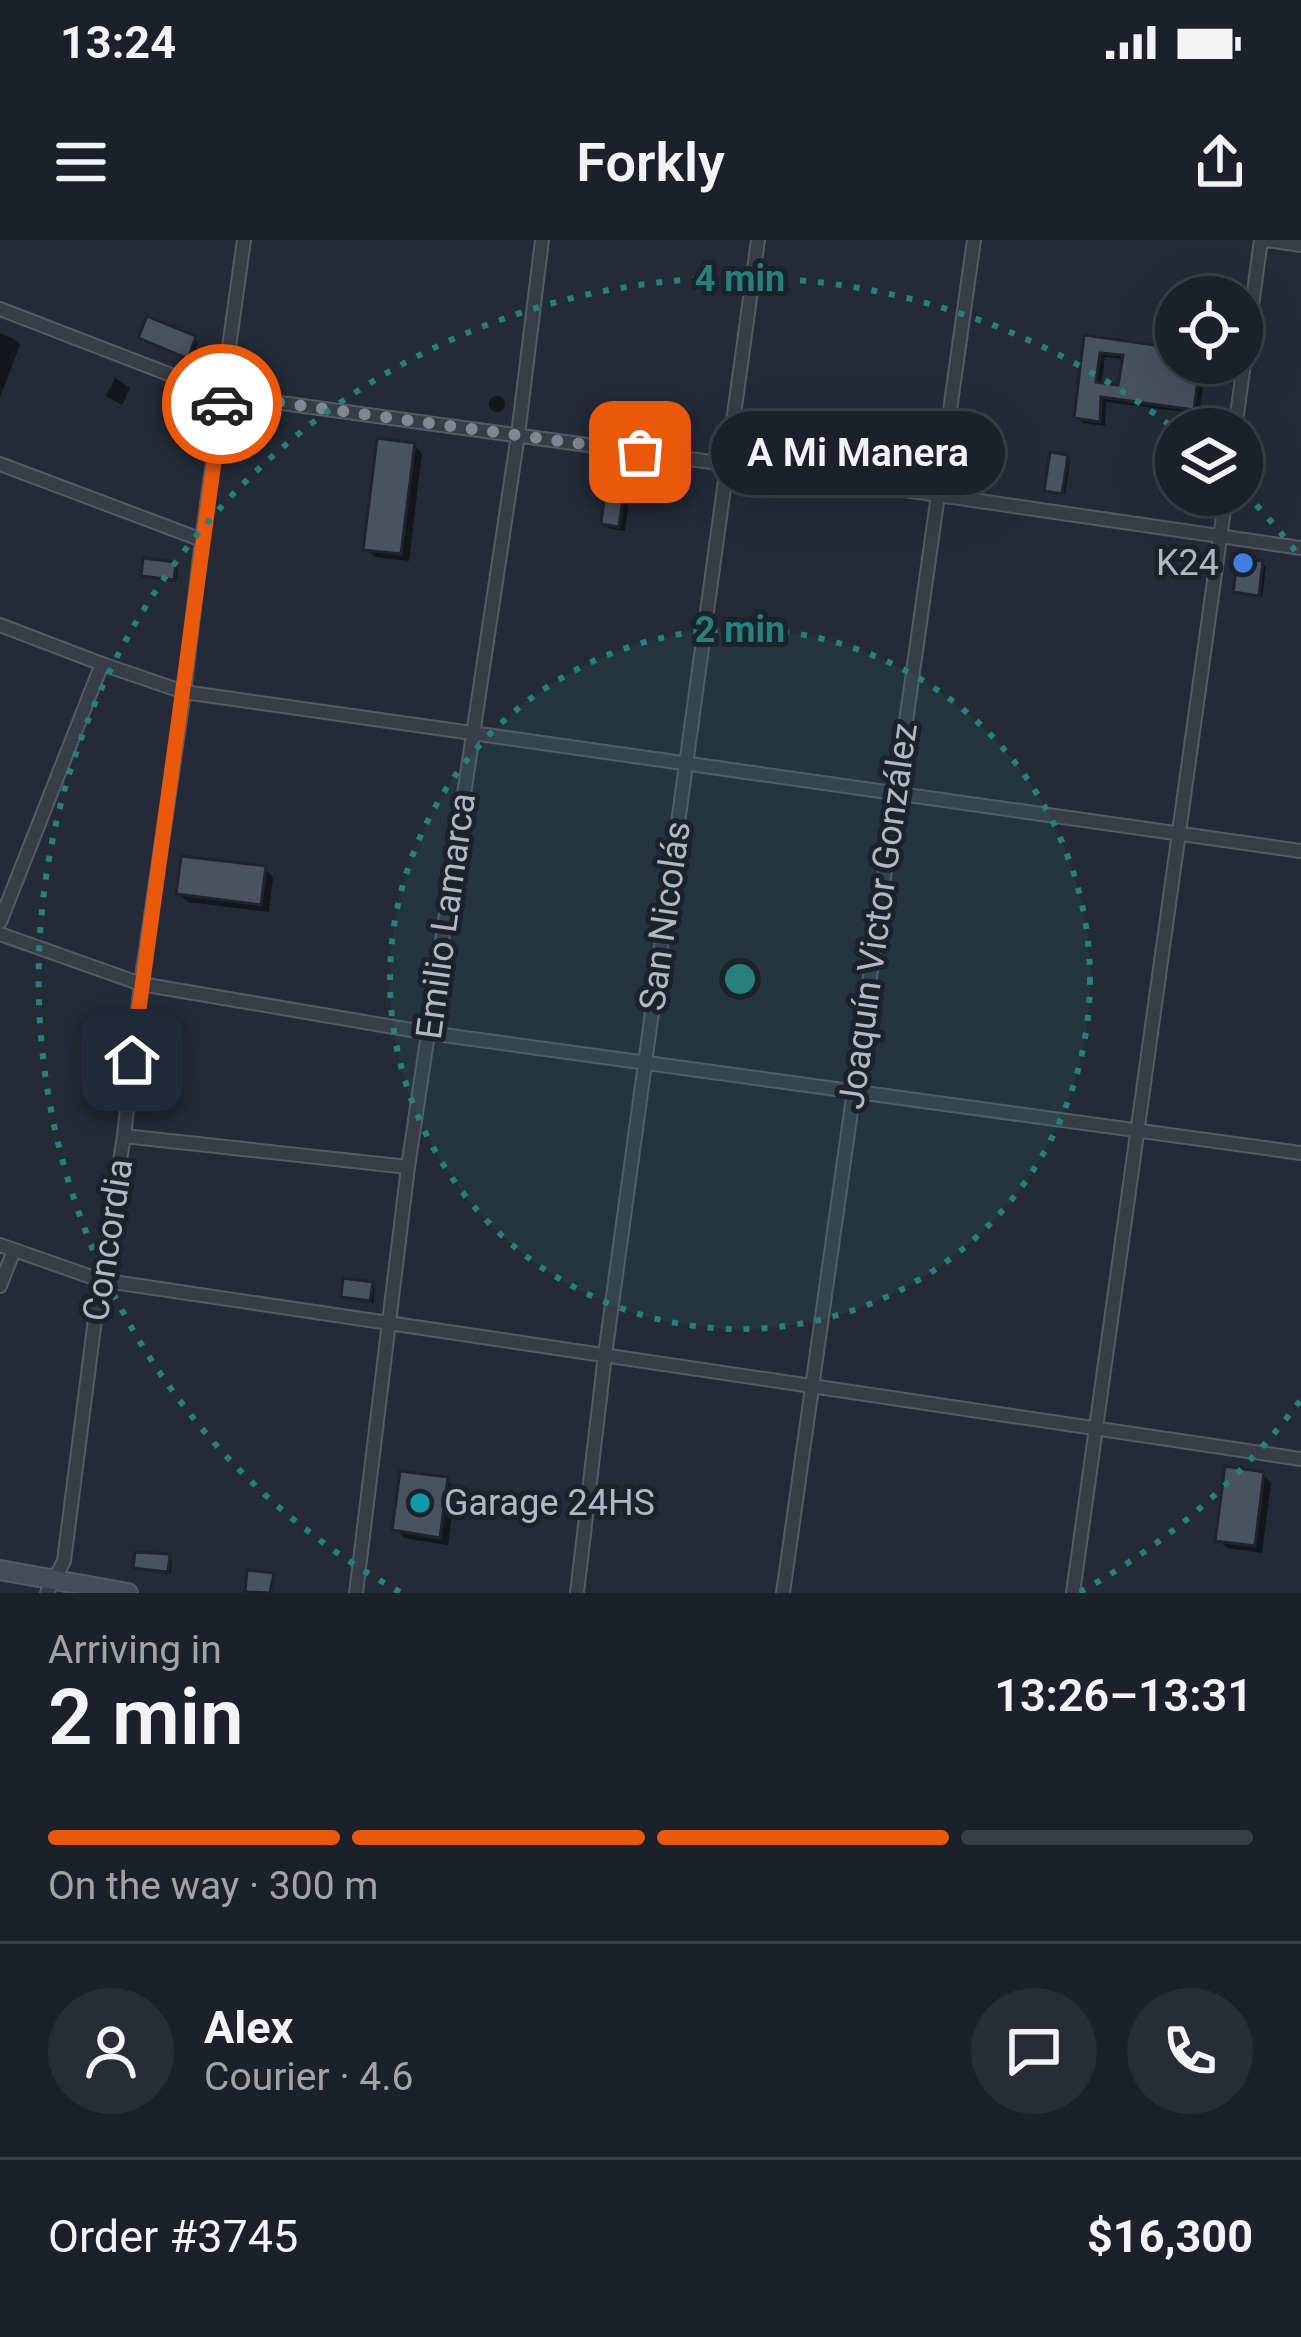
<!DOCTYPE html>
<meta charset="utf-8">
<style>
body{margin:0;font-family:Roboto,sans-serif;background:#282d35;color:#f1f3f6;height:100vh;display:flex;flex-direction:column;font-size:45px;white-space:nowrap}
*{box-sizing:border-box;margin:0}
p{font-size:39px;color:#a0a3a8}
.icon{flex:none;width:66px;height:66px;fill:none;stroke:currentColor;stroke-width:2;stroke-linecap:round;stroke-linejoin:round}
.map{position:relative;height:1353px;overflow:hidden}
.drawer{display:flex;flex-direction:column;background:#1b2029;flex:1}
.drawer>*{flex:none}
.controls{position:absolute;left:1155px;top:36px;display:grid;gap:24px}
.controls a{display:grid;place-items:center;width:108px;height:108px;border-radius:50%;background:#1b2029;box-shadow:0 12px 48px #0002,0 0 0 3px #393e46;font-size:60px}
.pin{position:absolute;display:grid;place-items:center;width:102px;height:102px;color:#fff;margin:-51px;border-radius:24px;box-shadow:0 6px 18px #0006}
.courier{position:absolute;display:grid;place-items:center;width:120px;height:120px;margin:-60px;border:9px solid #ea580c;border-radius:50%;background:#fff;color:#222;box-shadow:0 3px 15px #0007}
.bubble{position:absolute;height:84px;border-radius:42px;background:#1b2029;box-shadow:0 12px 48px #0002,0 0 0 3px #393e46;font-size:39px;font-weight:600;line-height:84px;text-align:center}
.summary em{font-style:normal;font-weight:600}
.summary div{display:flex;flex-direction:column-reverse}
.summary{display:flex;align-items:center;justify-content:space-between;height:204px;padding:0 48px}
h1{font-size:78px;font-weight:600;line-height:90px}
.bar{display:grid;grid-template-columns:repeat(4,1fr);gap:18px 12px;align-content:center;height:144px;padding:0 48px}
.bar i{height:15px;border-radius:9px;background:#393e46}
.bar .active{background:#ea580c}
.bar p{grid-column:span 4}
.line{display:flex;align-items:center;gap:30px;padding:0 48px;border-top:3px solid #393e46}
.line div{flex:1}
.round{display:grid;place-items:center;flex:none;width:126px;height:126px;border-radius:63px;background:#282d35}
.status{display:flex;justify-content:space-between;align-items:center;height:84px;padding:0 60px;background:#1b2029;direction:ltr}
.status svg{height:33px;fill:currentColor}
header{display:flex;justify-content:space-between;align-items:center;height:156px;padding:0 48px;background:#1b2029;font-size:54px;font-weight:600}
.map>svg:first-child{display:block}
</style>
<div class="status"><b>13:24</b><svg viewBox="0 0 49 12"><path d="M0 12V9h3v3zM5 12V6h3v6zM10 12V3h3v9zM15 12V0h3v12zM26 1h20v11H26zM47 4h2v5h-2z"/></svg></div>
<header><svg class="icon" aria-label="menu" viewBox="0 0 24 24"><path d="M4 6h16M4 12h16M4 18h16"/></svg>Forkly<svg class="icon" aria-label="share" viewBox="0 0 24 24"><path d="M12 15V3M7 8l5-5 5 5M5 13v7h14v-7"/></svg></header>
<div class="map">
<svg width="1301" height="1353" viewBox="0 0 1301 1353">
<rect width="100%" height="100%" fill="#242b37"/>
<path fill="#0007" fill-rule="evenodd" d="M0 93 14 99 20 105 0 157Z
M195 99 198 102 192 120 145 100Z
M1087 99 1176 111V123H1206L1199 174 1106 162 1105 186 1083 183 1077 177ZM1105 117 1125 119 1121 149 1101 146Z
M115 138 130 148 122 165 106 156Z
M489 164a8 8 0 1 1 16 0a8 8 0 1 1-16 0Z
M414 205 422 214 409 321 375 317 366 308Z
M1067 217 1070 221 1065 255 1050 253 1047 250Z
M626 231 632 237 625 291 610 289 604 283Z
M1186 313 1192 314 1201 325 1200 333 1188 330 1184 327Z
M1262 324 1266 327 1262 357 1240 354 1236 351Z
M175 325 178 329 176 342 147 338 144 335Z
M265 629 273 638 269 672 187 662 179 653Z
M372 1045 375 1048 373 1063 347 1059 344 1056Z
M1263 1234 1271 1243 1262 1313 1227 1308 1218 1300Z
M446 1240 455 1248 448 1305 404 1298 396 1289Z
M169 1317 172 1321 171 1334 140 1330 137 1326Z"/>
<path fill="#4a515f" stroke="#1e242e" stroke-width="3" fill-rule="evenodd" d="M147 76 196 96 188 119 138 98Z
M1084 95 1176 108V123H1200L1194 170 1101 157 1100 182 1074 178ZM1100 113 1123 115 1118 145 1096 142Z
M377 198 415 203 401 314 363 310Z
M1050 212 1068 215 1062 254 1044 251Z
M608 226 627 228 619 287 601 284Z
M143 318 176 322 174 340 141 336Z
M1242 318 1263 321 1259 356 1233 352 1237 322Z
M181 616 266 626 261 665 176 654Z
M343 1038 373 1042 370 1061 341 1057Z
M1225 1226 1264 1232 1255 1306 1215 1301Z
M400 1231 448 1237 440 1298 392 1290Z
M135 1312 170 1314 168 1332 133 1328Z
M247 1330 274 1333 270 1353 245 1352Z"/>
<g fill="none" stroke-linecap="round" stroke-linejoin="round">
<g stroke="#555a65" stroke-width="16">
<path id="street" d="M1267 0 1301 5
M0 69 223 155 726 224 1301 308
M1235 189 1261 0
M0 224 202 300
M0 385 102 424 184 452 1301 611
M0 682 102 424
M0 694 141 744 429 793 1301 913
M124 896 408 927
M0 1005 100 1040 1301 1219
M0 1046 14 1010
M47 1353 64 1321 100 1040 124 896 141 744 184 452 202 300 244 0
M356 1353 408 927 518 195 542 0
M577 1353 605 1115 758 0
M783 1353 974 0
M1073 1353 1226 255"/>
</g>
<g stroke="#555a65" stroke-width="22">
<path id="secondary" d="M0 1330 128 1353"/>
</g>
<use href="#street" stroke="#373d47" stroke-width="12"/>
<use href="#secondary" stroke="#464c5a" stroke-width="18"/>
</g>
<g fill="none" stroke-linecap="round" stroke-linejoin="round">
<path stroke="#808692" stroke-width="12" stroke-dasharray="0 21.6" d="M222 164 224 155 640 212"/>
<path stroke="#ea580c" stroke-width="15" d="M132 820 222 164"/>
</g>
<circle cx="740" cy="739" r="350" fill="#27807b" fill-opacity=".12"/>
<g fill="none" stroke="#27807b" stroke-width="6" stroke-dasharray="6 12">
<circle cx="740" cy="739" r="350"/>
<path d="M1300 1161A701 701 0 0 1 1080 1352M400 1352A701 701 0 1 1 1172 187M1244 252A701 701 0 0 1 1300 317"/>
</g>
<circle fill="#3f7fe0" stroke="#1c222c" stroke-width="4.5" cx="1243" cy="323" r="12"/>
<circle fill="#0f9aa8" stroke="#1c222c" stroke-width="4.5" cx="420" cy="1263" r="12"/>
<g text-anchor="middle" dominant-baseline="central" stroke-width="10" stroke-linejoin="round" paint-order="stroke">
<g font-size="36" fill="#b2b7c3" stroke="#1c222c" text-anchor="end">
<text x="1219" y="323">K24</text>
<text x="444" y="1263" text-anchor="start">Garage 24HS</text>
</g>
<g font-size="36" fill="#b2b7c3" stroke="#1c222c">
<text transform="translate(446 676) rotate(-82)">Emilio Lamarca</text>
<text transform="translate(665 676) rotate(-82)">San Nicolás</text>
<text transform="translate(878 676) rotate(-82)">Joaquín Victor González</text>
<text transform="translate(108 1000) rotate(-81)">Concordia</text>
</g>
</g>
<circle cx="740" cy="739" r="18" fill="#27807b" stroke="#1c222c" stroke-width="6"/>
<g font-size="36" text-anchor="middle" font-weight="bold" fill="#27807b" stroke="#1c222c" stroke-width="10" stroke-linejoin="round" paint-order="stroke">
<text x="740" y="51">4 min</text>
<text x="740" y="402">2 min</text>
</g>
</svg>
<div class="controls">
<a><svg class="icon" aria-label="locate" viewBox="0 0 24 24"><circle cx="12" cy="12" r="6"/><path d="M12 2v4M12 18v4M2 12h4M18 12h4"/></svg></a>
<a><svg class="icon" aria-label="layers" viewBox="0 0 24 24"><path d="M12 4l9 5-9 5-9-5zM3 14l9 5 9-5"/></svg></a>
</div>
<div class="pin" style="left:640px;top:212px;background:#ea580c"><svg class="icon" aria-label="bag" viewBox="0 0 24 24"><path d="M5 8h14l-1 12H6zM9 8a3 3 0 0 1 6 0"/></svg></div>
<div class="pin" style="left:132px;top:820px;background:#1f2937"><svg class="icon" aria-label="home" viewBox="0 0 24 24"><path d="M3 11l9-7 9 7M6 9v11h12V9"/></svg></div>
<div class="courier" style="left:222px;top:164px"><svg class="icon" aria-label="car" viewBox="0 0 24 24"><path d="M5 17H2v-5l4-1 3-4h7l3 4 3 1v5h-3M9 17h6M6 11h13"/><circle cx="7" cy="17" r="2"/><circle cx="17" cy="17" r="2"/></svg></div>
<div class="bubble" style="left:711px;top:171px;width:294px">A Mi Manera</div>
</div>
<section class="drawer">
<div class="summary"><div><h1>2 min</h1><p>Arriving in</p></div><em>13:26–13:31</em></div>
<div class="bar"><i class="active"></i><i class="active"></i><i class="active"></i><i></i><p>On the way · 300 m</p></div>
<div class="line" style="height:216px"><a class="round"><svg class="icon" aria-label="person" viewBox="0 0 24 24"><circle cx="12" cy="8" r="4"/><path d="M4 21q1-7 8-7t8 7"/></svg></a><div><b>Alex</b><p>Courier · 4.6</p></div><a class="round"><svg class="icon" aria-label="chat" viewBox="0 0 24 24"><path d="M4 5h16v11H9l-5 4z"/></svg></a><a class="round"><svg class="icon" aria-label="phone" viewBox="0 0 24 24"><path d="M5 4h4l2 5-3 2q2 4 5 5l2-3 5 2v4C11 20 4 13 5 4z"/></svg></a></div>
<div class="line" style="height:156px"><div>Order #3745</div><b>$16,300</b></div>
</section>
